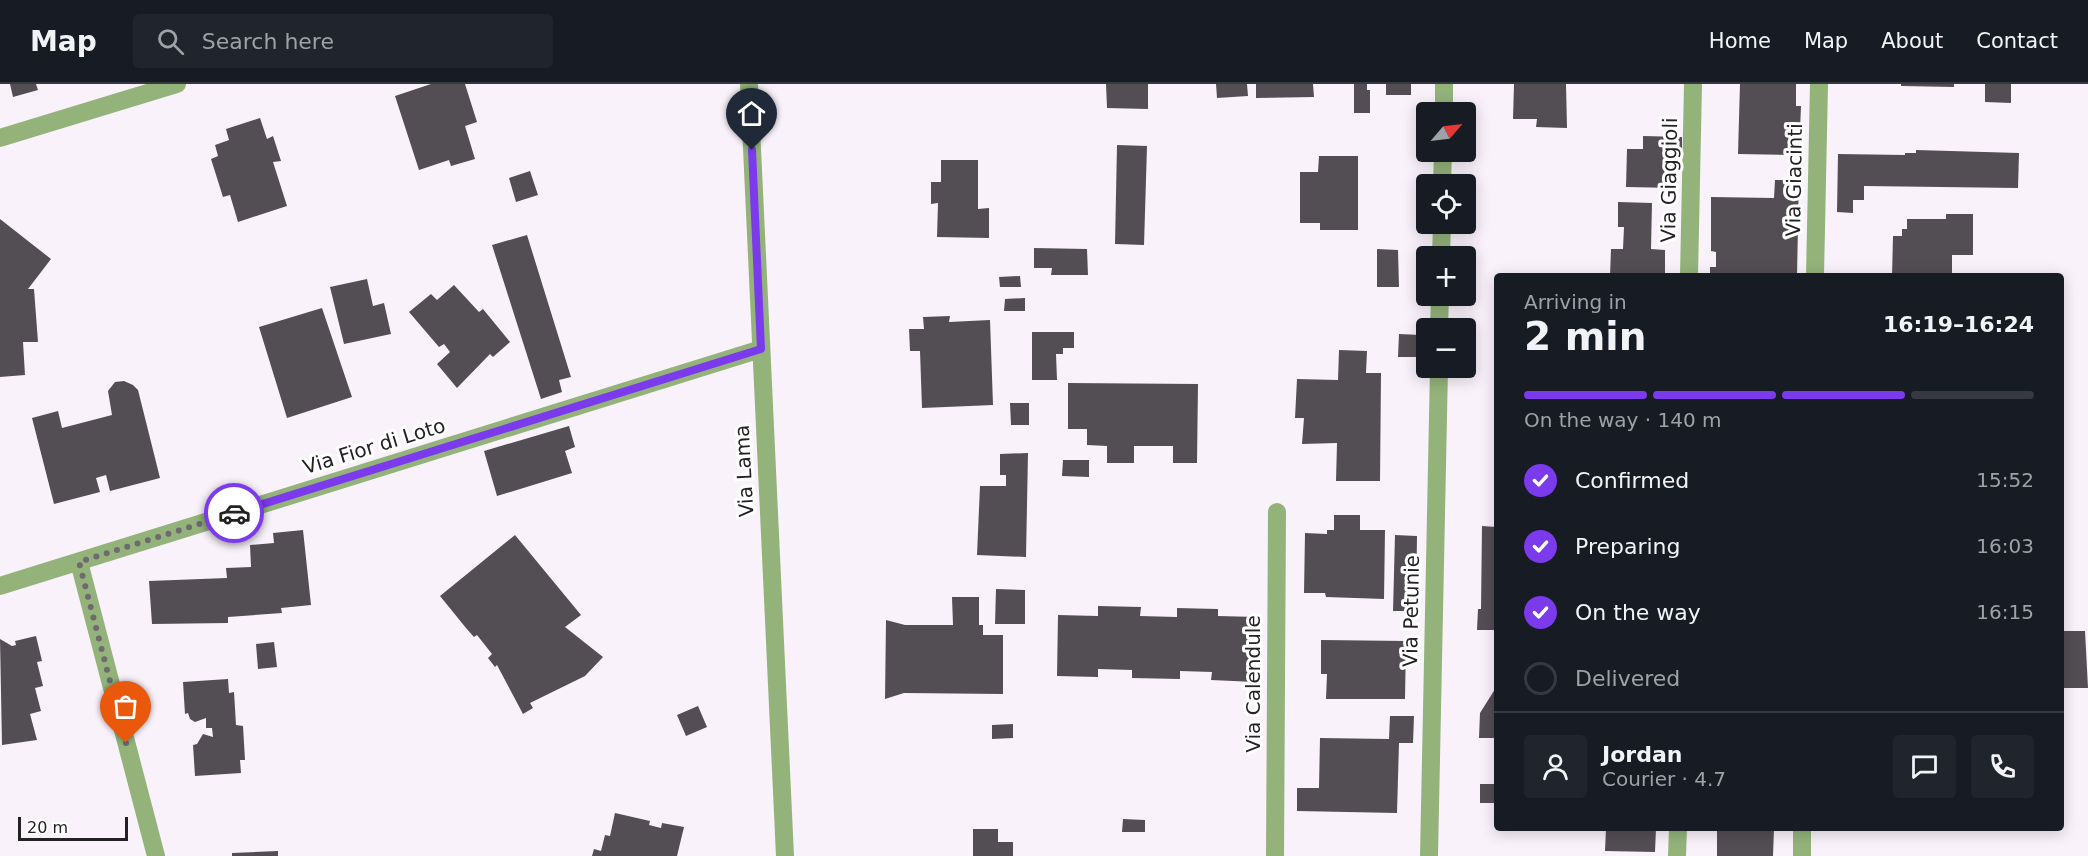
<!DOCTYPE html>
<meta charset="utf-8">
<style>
body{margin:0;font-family:"DejaVu Sans",sans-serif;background:#20242c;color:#f1f3f6;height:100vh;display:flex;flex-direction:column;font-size:22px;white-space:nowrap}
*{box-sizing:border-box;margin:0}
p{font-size:20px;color:#9ea1a6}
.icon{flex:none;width:33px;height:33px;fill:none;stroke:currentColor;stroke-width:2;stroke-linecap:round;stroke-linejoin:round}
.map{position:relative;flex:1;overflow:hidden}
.drawer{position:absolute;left:1494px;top:189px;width:570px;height:558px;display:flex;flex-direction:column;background:#171b24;border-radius:6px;box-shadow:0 3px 15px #0003}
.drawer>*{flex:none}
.needle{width:39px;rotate:62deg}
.tools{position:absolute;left:1416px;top:18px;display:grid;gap:12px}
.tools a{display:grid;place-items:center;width:60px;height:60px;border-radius:6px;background:#171b24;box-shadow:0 3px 15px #0003;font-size:30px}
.scale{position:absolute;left:18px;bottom:15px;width:110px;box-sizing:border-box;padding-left:6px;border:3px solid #232124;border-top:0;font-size:16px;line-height:21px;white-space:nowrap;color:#232124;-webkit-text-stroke:4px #fff;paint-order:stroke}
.pin{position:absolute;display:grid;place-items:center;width:51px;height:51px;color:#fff;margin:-62px -26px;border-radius:50% 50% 50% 0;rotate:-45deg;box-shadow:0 0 6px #0007}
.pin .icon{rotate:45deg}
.courier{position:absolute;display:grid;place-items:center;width:60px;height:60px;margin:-30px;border:4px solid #7c3aed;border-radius:50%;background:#fff;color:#222;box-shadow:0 2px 8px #0007}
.head em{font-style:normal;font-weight:700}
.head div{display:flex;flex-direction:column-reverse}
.head{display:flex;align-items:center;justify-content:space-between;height:102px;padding:0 30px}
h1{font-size:39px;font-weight:700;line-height:45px}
.bar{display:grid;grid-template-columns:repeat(4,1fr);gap:9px 6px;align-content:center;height:72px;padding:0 30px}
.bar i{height:8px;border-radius:4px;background:#363941}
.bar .active{background:#7c3aed}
.bar p{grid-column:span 4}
.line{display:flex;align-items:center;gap:15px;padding:0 30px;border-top:2px solid #363941}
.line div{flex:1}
.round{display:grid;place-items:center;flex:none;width:63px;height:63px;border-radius:6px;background:#20242c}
ol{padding:0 30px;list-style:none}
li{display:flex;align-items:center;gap:18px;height:66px}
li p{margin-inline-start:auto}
li .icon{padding:6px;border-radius:50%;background:#7c3aed;color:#fff;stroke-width:4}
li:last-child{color:#9ea1a6}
li i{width:33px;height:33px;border:3px solid #363941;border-radius:50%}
header{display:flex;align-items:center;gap:36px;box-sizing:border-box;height:84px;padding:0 30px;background:#171b24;border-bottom:2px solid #363941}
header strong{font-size:28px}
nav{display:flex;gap:33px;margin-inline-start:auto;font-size:21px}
.search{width:420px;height:54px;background:#20242c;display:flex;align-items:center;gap:15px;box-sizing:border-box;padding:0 21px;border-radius:6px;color:#9ea1a6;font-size:22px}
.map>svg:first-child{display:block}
</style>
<header>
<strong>Map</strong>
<div class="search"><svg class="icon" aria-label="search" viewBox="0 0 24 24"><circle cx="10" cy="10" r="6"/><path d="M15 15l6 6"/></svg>Search here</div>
<nav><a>Home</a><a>Map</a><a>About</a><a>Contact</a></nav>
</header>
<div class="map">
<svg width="2088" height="772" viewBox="0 0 2088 772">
<rect width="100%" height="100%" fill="#f9f2fa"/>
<path fill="#534e54" d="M10 0H36L38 6 13 13Z
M431 0H465L477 38 465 42 475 75 451 82 449 76 419 86 395 12Z
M1106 0H1148V25L1107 24Z
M1216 0H1247L1248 12 1217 14Z
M1256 0H1313L1314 13 1256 14Z
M1354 0H1367V6H1370V29H1354Z
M1386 0H1411V11H1386Z
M1514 0H1566L1567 44 1536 43 1537 35H1513Z
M1740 0H1796V22H1801L1799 71 1738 70Z
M1901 0H1954V3L1901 2Z
M1985 0H2011V19L1985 18Z
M260 34 267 55 273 52 281 77 273 78 287 122 238 138 230 111 223 113 211 75 218 72 215 61 229 56 226 45Z
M1643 52 1682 53V66L1677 67 1676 104 1626 103 1627 65H1643Z
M1117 61 1147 62 1144 161 1115 160Z
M1916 66 2019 69 2018 104 1864 102V116H1853V129L1837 128 1838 70 1905 71V69H1916Z
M1319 72H1358V146H1320V139H1300V88H1318Z
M941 76H978V125L989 124V154L937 153 938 119 931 120V98H941Z
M530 87 538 111 516 118 509 94Z
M1775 96H1799L1798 133 1785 132 1784 142H1798L1797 192H1710V183H1716V168L1711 167V113L1774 114Z
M1618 118 1652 119 1651 165 1665 166V192H1610L1611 165H1623L1624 143H1618Z
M1946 130H1973V171H1952V192H1892L1893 152H1902V145H1907V135H1946Z
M0 135 51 175 28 205H34L38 258H23L25 291 0 293Z
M527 151 571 293 559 296 562 308 541 315 492 161Z
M1034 164 1087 165 1088 191H1051L1052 184H1034Z
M1377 165 1398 166 1399 203H1377Z
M1020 192 1021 203H1000L999 193Z
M367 195 373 222 384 219 391 250 344 260 330 203Z
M454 201 479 228 483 225 510 258 493 273 490 270 457 304 437 280 450 268 444 260 439 263 409 228 431 210 437 216Z
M1025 214V227H1004L1005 215Z
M322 224 352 313 287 334 259 243Z
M950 232 949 238 990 236 993 321 922 324 920 267H910L909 245H924L923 233Z
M1032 248H1074V264H1063V270H1056L1057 296H1032Z
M1399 250 1421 251 1420 273H1398Z
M1339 266 1367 267 1366 289H1381L1380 397H1336L1337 359 1302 360 1304 334H1295L1297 295 1338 296Z
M124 297 133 301 138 306 160 394 110 407 106 391 96 394 100 408 54 420 32 334 58 327 62 344 112 331 108 307 115 298Z
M1068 299 1198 300 1197 379H1173V362H1134V379H1107V362L1087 361V345H1068Z
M1010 319H1029V341H1011Z
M569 342 575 363 565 367 572 389 497 412 484 367Z
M1028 369 1026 473 977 471 980 402H1006V391H1000V370Z
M1063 376H1089V393L1062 392Z
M1334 431H1360V446H1385L1384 515 1326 513 1325 509H1304L1305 449 1327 450V446H1334Z
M1482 442 1497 443V546H1477L1478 525H1481Z
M303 446 311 521 281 524 282 529 228 533V539L152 540 149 497 227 494 226 484 251 483 250 461 274 459 273 449Z
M515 451 581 531 565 543 603 573 585 592 530 619 533 624 523 630 497 581 495 583 488 574 492 570 477 551 474 553 466 544 440 512Z
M1395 451 1417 452 1416 527H1393Z
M996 505 1025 506V540H995Z
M952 513H979V541H983V551H1003V610L904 609 885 615 886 536 905 541H953Z
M1098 522 1141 523 1140 532 1177 533V524L1218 525V532L1257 533 1255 598 1211 596 1212 588 1180 587V595L1132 594V586L1098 585V593L1057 592 1058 531 1098 532Z
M2061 547H2085L2088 604H2061Z
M36 552 42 577 37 578 43 602 35 604 41 627 30 630 37 656 2 661 0 555 12 562 16 561 15 557Z
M1321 556 1406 557 1405 615H1326L1327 590H1321Z
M274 558 277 583 258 585 256 560Z
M228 595 229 609 234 608 236 641 243 642 245 676H240L241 689 195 692 193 661 197 660 203 650 213 653 212 644H206V634L195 638 190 635 188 629 185 630 183 598Z
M1497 602V654H1479L1480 629Z
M698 622 707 643 686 652 677 631Z
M1390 632H1414L1413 659H1399L1397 729 1297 727V704H1319L1320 654 1389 655Z
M1013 640V654L992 655V641Z
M1480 700H1497V719H1480Z
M615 729 650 737 649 741 661 744 662 739 684 743 677 772H592L594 765 601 767 605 751 610 752Z
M1123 735 1145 736V748H1122Z
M1606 744H1656L1655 768 1605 767Z
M1717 744H1774L1773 772H1717Z
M973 745H998V758H1013V772H973Z
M278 767V772H232V769Z"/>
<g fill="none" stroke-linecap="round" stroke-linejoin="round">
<path stroke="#94b37b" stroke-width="18" d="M749 0 785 772
M1444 28V0
M0 54 177 0
M1442 100 1443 68
M1441 172 1442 140
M1689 192 1693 0
M1815 192 1819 0
M1439 244 1440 212
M79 478 156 772
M0 502 761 265
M1275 772 1277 428
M1429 772 1439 284
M1677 772 1678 744
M1802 772V744"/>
</g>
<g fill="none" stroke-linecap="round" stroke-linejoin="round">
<path stroke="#6e6a6f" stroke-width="6" stroke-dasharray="0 10.8" d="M126 659 79 478 234 429"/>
<path stroke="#7c3aed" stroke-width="8" d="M234 429 761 265 752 66"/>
</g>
<g text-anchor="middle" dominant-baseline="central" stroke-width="6" stroke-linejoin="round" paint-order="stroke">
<g font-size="20" fill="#232124" stroke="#fff">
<text transform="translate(1669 96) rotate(-89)">Via Giaggioli</text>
<text transform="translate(1794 96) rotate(-89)">Via Giacinti</text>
<text transform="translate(374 362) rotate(-17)">Via Fior di Loto</text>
<text transform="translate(744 387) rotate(-93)">Via Lama</text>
<text transform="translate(1411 527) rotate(-89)">Via Petunie</text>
<text transform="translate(1253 600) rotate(-90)">Via Calendule</text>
</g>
</g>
</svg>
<div class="tools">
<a><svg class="needle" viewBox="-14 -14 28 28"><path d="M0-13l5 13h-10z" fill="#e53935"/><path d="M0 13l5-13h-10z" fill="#9ea1a6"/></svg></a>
<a><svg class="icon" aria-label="locate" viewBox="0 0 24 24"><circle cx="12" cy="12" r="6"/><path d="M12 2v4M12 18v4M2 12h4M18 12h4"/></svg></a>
<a>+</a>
<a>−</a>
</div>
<div class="scale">20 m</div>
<div class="pin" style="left:126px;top:659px;background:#ea580c"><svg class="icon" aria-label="bag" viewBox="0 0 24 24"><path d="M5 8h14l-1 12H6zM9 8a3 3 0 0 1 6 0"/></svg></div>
<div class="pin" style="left:752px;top:66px;background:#1f2937"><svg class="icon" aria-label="home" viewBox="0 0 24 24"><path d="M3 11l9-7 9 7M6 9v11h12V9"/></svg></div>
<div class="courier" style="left:234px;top:429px"><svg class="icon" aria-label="car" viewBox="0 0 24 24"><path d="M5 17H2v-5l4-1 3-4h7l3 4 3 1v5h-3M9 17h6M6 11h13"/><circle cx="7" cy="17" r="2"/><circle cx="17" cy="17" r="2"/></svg></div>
<section class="drawer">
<div class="head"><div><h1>2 min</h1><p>Arriving in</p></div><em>16:19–16:24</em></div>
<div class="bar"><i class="active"></i><i class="active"></i><i class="active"></i><i></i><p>On the way · 140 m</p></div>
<ol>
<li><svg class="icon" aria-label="check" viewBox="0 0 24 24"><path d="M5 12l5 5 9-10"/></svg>Confirmed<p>15:52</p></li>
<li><svg class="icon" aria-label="check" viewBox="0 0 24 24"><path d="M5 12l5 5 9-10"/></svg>Preparing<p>16:03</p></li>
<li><svg class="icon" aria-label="check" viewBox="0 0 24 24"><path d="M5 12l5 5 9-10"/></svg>On the way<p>16:15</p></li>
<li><i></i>Delivered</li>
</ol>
<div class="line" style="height:108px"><a class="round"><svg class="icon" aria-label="person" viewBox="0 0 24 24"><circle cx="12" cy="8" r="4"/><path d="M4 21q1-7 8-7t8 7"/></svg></a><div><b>Jordan</b><p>Courier · 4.7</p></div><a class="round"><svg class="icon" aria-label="chat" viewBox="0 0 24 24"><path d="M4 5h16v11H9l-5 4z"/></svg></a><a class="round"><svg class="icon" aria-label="phone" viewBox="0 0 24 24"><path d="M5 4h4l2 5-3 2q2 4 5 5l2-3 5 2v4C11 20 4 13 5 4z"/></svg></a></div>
</section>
</div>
